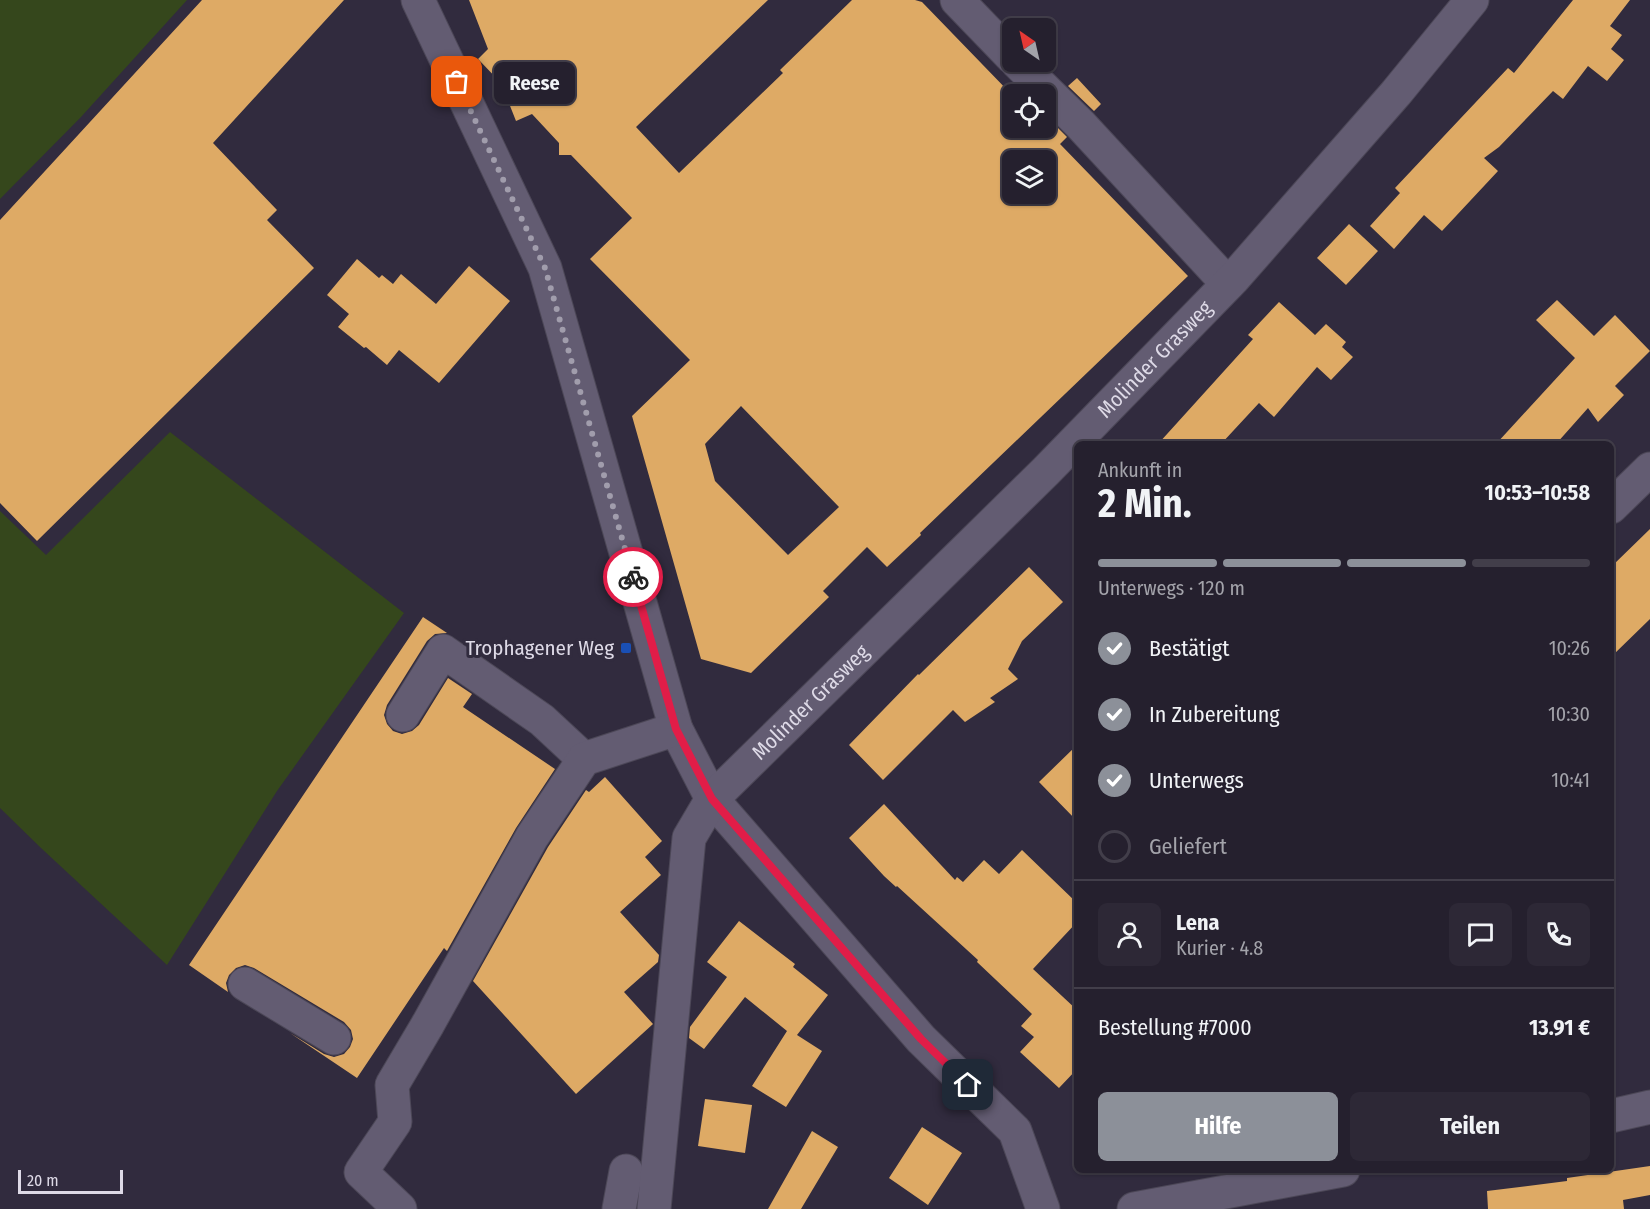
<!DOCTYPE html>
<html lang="de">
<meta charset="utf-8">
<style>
body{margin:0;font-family:"Fira Sans Condensed",sans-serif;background:#2d2836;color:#f1f3f6;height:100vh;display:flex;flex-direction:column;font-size:22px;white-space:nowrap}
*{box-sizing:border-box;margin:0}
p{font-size:20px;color:#a3a3aa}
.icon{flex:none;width:33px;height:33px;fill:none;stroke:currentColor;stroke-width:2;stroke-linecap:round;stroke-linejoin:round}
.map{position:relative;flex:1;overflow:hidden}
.side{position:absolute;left:1074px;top:441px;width:540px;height:732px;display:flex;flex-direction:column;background:#25202e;border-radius:9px;box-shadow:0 2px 4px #0004,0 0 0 2px #423e4a}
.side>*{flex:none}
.needle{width:39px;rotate:326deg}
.fabs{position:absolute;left:1002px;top:18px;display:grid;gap:12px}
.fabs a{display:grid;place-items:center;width:54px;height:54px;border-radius:9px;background:#25202e;box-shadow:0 2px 4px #0004,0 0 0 2px #423e4a;font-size:30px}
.scale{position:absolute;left:18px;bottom:15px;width:105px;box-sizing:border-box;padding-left:6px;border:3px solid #dedae7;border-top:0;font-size:16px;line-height:21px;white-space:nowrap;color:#dedae7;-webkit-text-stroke:4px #312b3e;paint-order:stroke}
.pin{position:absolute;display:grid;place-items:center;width:51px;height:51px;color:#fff;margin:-26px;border-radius:12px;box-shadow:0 3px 9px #0006}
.courier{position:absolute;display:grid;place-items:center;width:60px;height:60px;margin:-30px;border:4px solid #e11d48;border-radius:50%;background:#fff;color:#222;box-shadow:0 2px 8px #0007}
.bubble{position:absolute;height:42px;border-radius:9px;background:#25202e;box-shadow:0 2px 4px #0004,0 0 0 2px #423e4a;font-size:20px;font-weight:700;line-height:42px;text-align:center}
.summary em{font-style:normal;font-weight:700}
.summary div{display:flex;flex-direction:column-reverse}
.summary{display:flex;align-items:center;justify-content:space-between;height:102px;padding:0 24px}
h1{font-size:39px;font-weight:700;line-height:45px}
.bar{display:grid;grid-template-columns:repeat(4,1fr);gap:9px 6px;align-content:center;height:72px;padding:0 24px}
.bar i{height:8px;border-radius:4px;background:#423e4a}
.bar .active{background:#8c9099}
.bar p{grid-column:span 4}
.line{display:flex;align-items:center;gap:15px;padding:0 24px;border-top:2px solid #423e4a}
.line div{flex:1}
.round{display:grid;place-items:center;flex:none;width:63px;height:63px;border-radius:9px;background:#2d2836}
ol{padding:0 24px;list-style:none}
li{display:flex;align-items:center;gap:18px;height:66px}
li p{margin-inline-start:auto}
li .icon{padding:6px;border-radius:50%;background:#8c9099;color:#fff;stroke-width:4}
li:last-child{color:#a3a3aa}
li i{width:33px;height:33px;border:3px solid #423e4a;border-radius:50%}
.primary-button{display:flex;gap:12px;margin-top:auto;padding:12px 24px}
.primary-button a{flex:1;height:69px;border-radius:9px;background:#8c9099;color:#fff;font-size:24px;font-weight:700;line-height:69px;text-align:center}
.primary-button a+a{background:#2d2836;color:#f1f3f6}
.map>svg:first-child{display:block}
</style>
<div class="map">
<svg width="1650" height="1209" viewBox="0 0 1650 1209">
<rect width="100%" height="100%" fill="#312b3e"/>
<path fill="#35471c" d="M0 0H187L81 117 0 199Z
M170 432 404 613 277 791 167 965 41 848 0 808V511L46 555Z"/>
<path fill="#deaa65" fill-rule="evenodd" d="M202 0H344L213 143 277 210 267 220 314 268 37 541 0 503V220Z
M469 0H768L636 127 679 173 783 73 780 70 852 0H915L922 2 1012 95V128H1046V116L1067 137 1060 144 1188 276 920 533 921 535 887 567 867 547 823 591 829 597 751 673 701 659 632 416 690 360 590 259 632 218 571 155H559V143L532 114 516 121 501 83 478 59 488 49ZM1012 160H1046V194H1012ZM741 406 839 507 788 555 715 481 705 444Z
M1573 0H1630L1610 26 1622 35 1611 49 1624 60 1607 81 1588 66 1563 99 1553 91 1499 147 1484 158 1498 171 1442 231 1424 215 1394 249 1370 226 1400 193 1395 188 1508 68 1514 73Z
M1077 78 1101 104 1094 111 1068 86Z
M1349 224 1378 251 1346 285 1317 258Z
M357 259 379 278 382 275 393 284 401 274 436 304 469 266 510 301 439 383 399 350 387 365 366 347 364 348 338 327 349 314 327 295Z
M1557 300 1594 336 1615 315 1650 351 1615 386 1624 395 1598 422 1588 408 1556 444H1496L1575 358 1536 320Z
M1279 302 1315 335 1326 324 1346 342 1342 347 1353 357 1331 380 1317 367 1274 417 1259 403 1221 444H1158L1253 339 1248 335Z
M1650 529V619L1611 657V567Z
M1029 567 1063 602 1022 641 1008 669 1018 679 990 698 995 702 965 722 953 710 883 780 849 745 918 674 919 675Z
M423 617 447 633 435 634 427 641 387 705 384 715 387 724 393 731 402 734 412 731 419 725 448 678 472 694 463 707 555 769 516 828 447 951 444 948 357 1078 290 1033 324 1054 334 1057 344 1054 350 1047 353 1039 351 1030 344 1022 254 968 245 965 236 968 229 975 226 983 228 992 189 965Z
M1077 745V821L1039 782Z
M605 777 662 841 645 857 661 875 620 912 659 955 658 962 624 992 653 1024 576 1094 473 981 548 847 586 790 589 792Z
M884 804 955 880 957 877 963 882 984 860 999 874 1022 850 1077 903V922L1033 969 1077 1010V1069L1059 1088 1020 1052 1034 1037 1021 1026 1032 1014 977 962 978 960 897 886 896 887 884 876 849 838Z
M739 921 795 964 793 967 828 995 797 1035 822 1051 786 1107 752 1086 787 1031 745 997 704 1049 689 1038 690 1027 727 977 707 962Z
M705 1099 752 1105 745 1153 698 1146Z
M922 1127 962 1153 928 1205 889 1178Z
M812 1131 838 1147 801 1209H768Z
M1650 1166V1195L1623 1200 1624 1209H1488L1487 1191 1567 1181V1178Z"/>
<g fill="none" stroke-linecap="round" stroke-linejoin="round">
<g stroke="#4c4757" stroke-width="35">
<g id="minor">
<path d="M418 0 545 268 676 729 712 799 921 1039 1015 1131 1043 1209"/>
<path d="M957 0 1012 57"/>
<path d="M1017 62 1080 124 1228 284"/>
<path d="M1611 507 1650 469"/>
<path d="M403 715 443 651 542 720 584 759"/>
<path d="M245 984 334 1038"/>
<path d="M1611 1116 1650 1107"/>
<path d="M400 1209 361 1172 395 1122 392 1085 428 1024 532 837 584 759 676 729"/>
<path d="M619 1209 626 1171"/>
<path id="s1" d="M654 1209 689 838 712 799 1046 471 1234 278 1396 93 1472 0"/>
<path d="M1134 1209 1343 1170"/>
</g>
</g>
<use href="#minor" stroke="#635c72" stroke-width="33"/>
</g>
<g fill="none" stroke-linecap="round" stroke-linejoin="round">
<path stroke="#a19dac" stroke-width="6" stroke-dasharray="0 10.8" d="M457 82 545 268 633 577"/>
<path stroke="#e11d48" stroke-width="8" d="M633 577 676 729 712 799 921 1039 968 1085"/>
</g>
<rect fill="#1a4fb4" stroke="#312b3e" stroke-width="2" x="620" y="642" width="12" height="12" rx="3"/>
<g text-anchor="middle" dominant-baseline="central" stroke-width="6" stroke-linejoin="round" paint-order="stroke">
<g font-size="21" fill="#dedae7" stroke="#312b3e">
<text stroke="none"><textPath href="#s1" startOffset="1042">Molinder Grasweg</textPath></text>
<text stroke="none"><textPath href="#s1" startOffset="556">Molinder Grasweg</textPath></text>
</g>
<g font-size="21" fill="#dedae7" stroke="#312b3e" text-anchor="end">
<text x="614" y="648">Trophagener Weg</text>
</g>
</g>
</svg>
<div class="fabs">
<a><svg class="needle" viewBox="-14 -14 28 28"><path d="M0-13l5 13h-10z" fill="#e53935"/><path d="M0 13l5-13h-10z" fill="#a3a3aa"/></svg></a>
<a><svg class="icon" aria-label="locate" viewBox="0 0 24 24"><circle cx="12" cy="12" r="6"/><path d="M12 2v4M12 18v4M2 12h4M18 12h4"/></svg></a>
<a><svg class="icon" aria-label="layers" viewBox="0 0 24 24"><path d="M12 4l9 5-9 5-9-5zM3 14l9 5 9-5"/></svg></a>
</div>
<div class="scale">20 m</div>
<div class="pin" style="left:457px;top:82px;background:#ea580c"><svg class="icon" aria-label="bag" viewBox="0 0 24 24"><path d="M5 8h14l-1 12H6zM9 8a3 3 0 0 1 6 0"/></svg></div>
<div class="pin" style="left:968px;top:1085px;background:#1f2937"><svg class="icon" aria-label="home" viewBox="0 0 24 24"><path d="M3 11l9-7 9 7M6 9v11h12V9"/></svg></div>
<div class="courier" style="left:633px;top:577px"><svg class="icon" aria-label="bike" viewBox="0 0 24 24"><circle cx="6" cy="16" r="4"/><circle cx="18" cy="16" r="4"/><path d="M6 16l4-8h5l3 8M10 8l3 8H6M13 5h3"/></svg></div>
<div class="bubble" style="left:494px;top:62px;width:81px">Reese</div>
<section class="side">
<div class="summary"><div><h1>2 Min.</h1><p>Ankunft in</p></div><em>10:53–10:58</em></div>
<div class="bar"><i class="active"></i><i class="active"></i><i class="active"></i><i></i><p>Unterwegs · 120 m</p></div>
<ol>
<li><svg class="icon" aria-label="check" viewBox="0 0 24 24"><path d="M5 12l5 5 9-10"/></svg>Bestätigt<p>10:26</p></li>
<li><svg class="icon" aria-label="check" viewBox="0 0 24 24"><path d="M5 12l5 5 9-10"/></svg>In Zubereitung<p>10:30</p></li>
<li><svg class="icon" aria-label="check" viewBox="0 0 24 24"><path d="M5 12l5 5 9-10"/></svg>Unterwegs<p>10:41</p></li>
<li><i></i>Geliefert</li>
</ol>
<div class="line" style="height:108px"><a class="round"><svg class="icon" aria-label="person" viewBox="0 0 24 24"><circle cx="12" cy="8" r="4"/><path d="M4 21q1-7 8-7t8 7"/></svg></a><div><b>Lena</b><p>Kurier · 4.8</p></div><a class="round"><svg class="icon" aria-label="chat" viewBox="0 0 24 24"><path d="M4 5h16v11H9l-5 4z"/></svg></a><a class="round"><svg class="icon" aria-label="phone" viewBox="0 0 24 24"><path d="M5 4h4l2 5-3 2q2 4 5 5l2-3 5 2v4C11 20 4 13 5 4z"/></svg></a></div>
<div class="line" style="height:78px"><div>Bestellung #7000</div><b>13.91 €</b></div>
<div class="primary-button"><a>Hilfe</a><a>Teilen</a></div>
</section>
</div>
